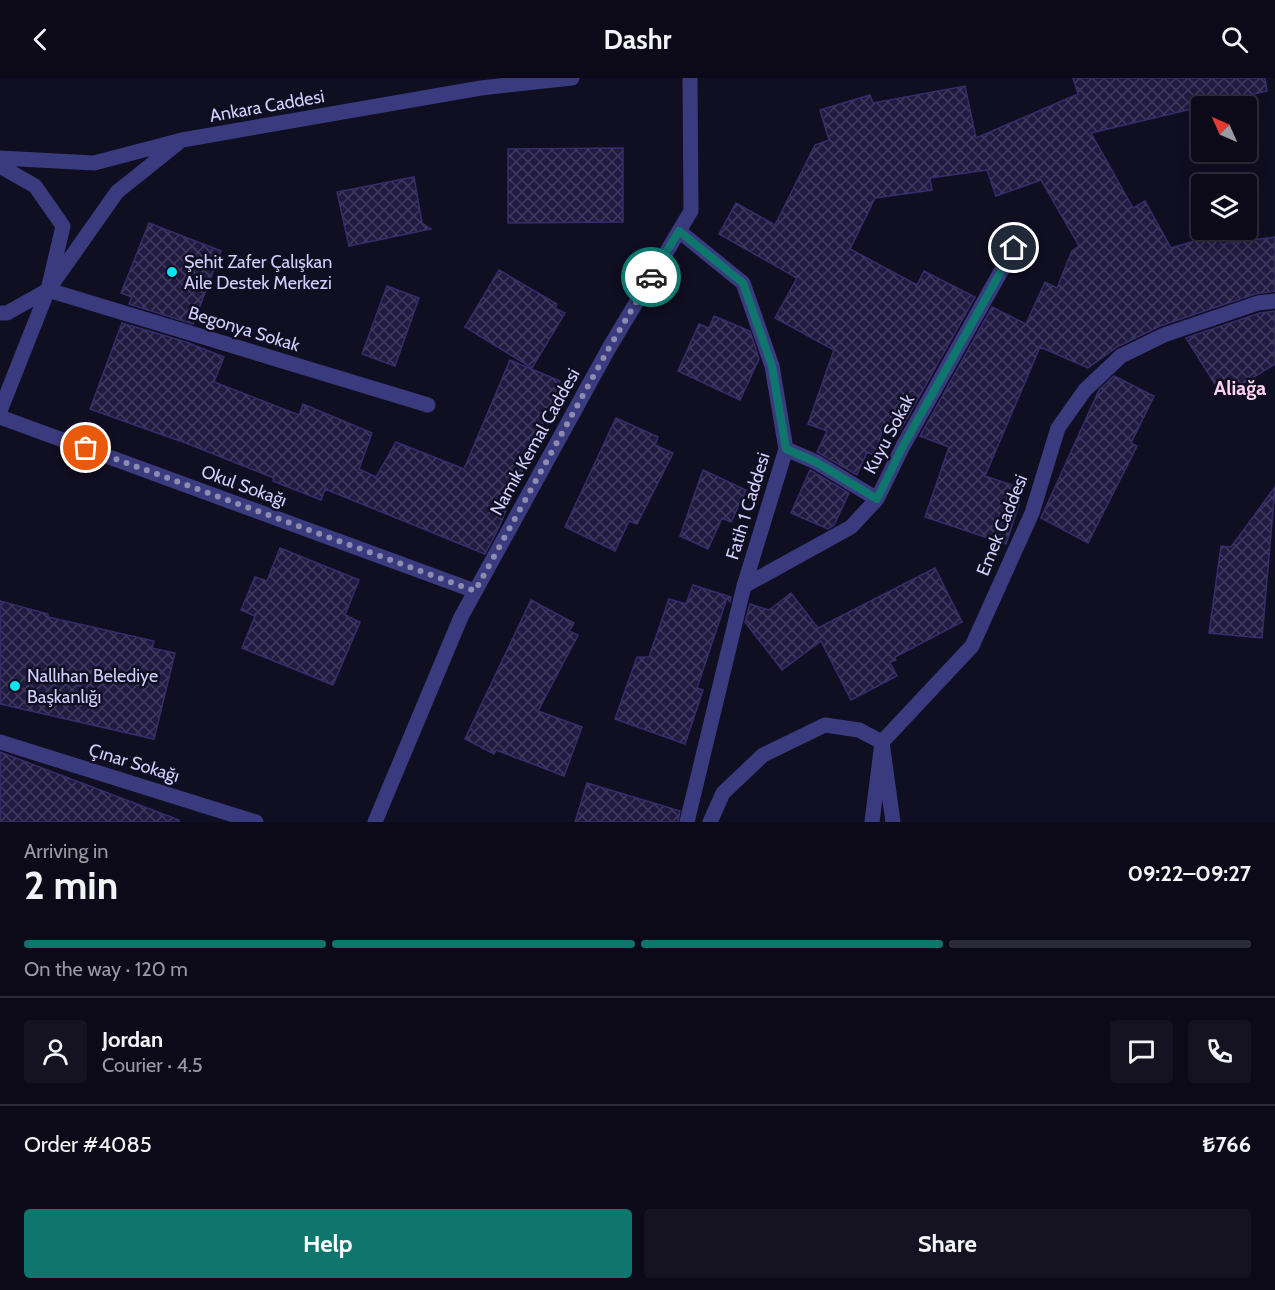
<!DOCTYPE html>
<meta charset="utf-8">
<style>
body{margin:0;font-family:Cabin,sans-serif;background:#151322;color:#f1f3f6;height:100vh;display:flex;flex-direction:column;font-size:22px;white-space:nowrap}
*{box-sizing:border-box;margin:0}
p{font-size:20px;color:#9a9aa2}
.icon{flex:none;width:33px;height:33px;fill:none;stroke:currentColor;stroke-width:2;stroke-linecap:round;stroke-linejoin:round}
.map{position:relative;height:744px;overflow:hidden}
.panel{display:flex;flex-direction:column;background:#0c0a19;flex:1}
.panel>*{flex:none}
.needle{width:39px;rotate:315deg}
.fabs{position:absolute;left:1191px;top:18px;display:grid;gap:12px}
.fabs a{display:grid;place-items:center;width:66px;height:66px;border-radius:6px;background:#0c0a19;box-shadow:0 3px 15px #0003,0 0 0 2px #2c2b38;font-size:30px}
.pin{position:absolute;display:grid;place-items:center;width:51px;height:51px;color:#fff;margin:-26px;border:3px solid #fff;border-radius:50%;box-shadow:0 2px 6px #0007}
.courier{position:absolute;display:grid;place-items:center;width:60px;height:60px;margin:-30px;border:4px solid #0f766e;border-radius:50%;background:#fff;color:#222;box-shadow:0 2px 8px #0007}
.overview em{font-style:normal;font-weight:800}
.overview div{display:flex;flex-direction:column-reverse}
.overview{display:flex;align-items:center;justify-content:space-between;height:102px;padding:0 24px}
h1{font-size:39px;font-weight:800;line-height:45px}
.bar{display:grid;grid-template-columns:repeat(4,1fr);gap:9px 6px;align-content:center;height:72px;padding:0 24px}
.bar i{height:8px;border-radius:4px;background:#2c2b38}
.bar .on{background:#0f766e}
.bar p{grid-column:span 4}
.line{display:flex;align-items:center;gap:15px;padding:0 24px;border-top:2px solid #2c2b38}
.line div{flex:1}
.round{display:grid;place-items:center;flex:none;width:63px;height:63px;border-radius:6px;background:#151322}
.cta{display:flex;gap:12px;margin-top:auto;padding:12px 24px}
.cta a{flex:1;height:69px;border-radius:6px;background:#0f766e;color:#fff;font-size:24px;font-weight:800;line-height:69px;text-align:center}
.cta a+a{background:#151322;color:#f1f3f6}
header{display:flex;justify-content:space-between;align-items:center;height:78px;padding:0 24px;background:#0c0a19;font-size:27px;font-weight:800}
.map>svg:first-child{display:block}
</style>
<header><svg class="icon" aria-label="back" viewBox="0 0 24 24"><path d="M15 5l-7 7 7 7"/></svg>Dashr<svg class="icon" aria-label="search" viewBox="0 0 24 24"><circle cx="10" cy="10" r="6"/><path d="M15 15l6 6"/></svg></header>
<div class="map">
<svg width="1275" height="744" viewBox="0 0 1275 744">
<defs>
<pattern id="building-cross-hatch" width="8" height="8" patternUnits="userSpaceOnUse" patternTransform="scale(1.5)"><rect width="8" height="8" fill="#211b41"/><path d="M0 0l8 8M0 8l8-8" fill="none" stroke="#403b5e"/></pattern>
</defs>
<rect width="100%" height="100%" fill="#100e21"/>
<path fill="url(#building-cross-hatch)" stroke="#372d6d" stroke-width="1.5" d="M1073 0H1265L1267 13 1091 55 1133 130 1145 123 1171 170 1218 156 1221 166 1275 159V213L1255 216 1160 248 1117 269 1088 290 1040 269 985 398 1024 411 1006 466 925 439 949 369 920 358 992 229 1026 246 1045 204 1057 210 1072 173 1079 168 1041 102 996 118 987 92 930 100 932 112 875 120 850 171 917 207 924 193 975 219 901 351 885 345 874 377 867 374 857 397 817 374 827 353 808 346 834 272 775 240 797 200 719 156 736 125 775 147 815 67 829 62 820 32 870 17 873 25 965 8 976 60 1078 16Z
M623 70V144L508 145V71Z
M414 99 422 145 431 151 349 168 337 114Z
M149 145 221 173 193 246 129 226 132 219 121 215Z
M499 192 557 226 555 230 565 235 532 290 465 249Z
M387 208 419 220 395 288 362 276Z
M1275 233V286L1228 315 1224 308 1218 311 1186 260 1260 235Z
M714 238 750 253 759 281 740 322 678 293 699 246 709 250Z
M122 245 186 264 224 279 214 304 299 337 303 326 372 355 359 391 376 399 396 364 464 391 510 282 560 303 499 449 485 476 325 411 321 422 273 403 274 400 191 367 90 331Z
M1114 298 1154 318 1131 365 1137 368 1088 465 1041 440 1099 312Z
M616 340 658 359 655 367 673 375 637 446 629 443 615 473 565 449Z
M703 392 746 412 731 444 722 440 708 471 680 458Z
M810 392 849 415 834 447 828 451 791 435Z
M1275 409 1262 560 1209 555 1221 468 1231 469Z
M280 470 359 502 345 537 360 544 333 607 242 570 255 538 241 532 255 499 267 503Z
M935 490 962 544 895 579 896 582 890 584 897 598 851 622 821 563 782 592 745 544 750 526 769 532 791 515 818 550Z
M693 507 731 519 730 524 727 520 697 610 703 612 685 666 615 641 637 579H649L669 521 686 526Z
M531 522 574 545 569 553 578 557 538 633 582 649 564 698 496 672 494 676 465 661Z
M0 523 48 536V539L154 563 152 570 175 575 154 661 0 626Z
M0 674 179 742V744H0Z
M587 705 680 733 678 744H575Z"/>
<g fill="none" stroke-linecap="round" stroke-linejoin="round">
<path stroke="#3a3b7f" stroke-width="15" d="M679 153 743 205 772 288 786 371 744 508 687 744
M48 212 428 327
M0 339 475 513
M786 371 816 384 877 421
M744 508 851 449 877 421 903 368 1014 170
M0 664 256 744
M375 744 461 539 609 270 691 133 690 0
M710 744 723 715 763 677 825 647 859 652 882 664 893 744
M872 744 882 664 972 568 1032 435 1058 350 1085 312 1121 278 1164 257 1258 225 1275 223"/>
<path stroke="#3a3b7f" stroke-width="15" d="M0 80 94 85 182 62 481 10 572 0
M0 88 35 108 63 148 48 212 0 333
M0 235H7L48 212 117 114 177 66"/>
</g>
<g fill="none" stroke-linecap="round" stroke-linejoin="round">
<path stroke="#8e8bb1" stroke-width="6" stroke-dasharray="0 10.8" d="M86 370 475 513 609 270 651 199"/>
<path stroke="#0f766e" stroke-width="8" d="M651 199 679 153 743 205 772 288 786 371 816 384 877 421 903 368 1014 170"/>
</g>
<g fill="#07e5f1" stroke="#100e21" stroke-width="2">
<circle cx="172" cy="194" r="6"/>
<circle cx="15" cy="608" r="6"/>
</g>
<g text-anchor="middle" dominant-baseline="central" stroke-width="5" stroke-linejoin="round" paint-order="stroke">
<g font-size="18" fill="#d2cffe" stroke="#100e21">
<text transform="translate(267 28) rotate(-10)">Ankara Caddesi</text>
<text transform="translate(244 251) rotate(17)">Begonya Sokak</text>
<text transform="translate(889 356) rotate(-62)">Kuyu Sokak</text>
<text transform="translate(535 364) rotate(-61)">Namık Kemal Caddesi</text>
<text transform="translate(244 408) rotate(20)">Okul Sokağı</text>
<text transform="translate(748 428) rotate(-73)">Fatih 1 Caddesi</text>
<text transform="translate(1002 447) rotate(-68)">Emek Caddesi</text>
<text transform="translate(134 685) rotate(17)">Çınar Sokağı</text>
</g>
<g font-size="18" fill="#d2cffe" stroke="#100e21" text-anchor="start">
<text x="184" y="184">Şehit Zafer Çalışkan<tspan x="184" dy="21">Aile Destek Merkezi</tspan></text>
<text x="27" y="598">Nallıhan Belediye<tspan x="27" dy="21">Başkanlığı</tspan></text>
</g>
<g font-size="20" font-weight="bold" fill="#fed1f0" stroke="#100e21">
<text x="1240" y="310">Aliağa</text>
</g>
</g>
</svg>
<div class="fabs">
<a><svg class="needle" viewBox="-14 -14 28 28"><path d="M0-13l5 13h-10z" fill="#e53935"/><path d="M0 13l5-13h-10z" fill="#9a9aa2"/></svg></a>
<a><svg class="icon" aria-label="layers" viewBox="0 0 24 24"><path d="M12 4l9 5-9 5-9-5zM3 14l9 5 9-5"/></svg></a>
</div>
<div class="pin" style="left:86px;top:370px;background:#ea580c"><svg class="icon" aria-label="bag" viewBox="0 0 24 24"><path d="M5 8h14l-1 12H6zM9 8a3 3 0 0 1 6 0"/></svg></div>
<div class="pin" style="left:1014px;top:170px;background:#1f2937"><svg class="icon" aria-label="home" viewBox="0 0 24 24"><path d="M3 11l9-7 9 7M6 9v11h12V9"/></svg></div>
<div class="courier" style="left:651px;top:199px"><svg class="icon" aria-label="car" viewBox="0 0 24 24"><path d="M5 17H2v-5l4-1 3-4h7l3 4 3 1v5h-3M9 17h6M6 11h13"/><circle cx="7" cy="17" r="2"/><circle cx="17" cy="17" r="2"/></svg></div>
</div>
<section class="panel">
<div class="overview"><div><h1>2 min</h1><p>Arriving in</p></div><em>09:22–09:27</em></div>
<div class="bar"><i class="on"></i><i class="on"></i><i class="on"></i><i></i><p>On the way · 120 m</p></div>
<div class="line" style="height:108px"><a class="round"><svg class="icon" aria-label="person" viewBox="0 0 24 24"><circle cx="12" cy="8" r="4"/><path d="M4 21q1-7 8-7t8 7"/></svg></a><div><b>Jordan</b><p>Courier · 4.5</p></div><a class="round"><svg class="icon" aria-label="chat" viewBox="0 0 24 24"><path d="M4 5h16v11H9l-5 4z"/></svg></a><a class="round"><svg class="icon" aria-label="phone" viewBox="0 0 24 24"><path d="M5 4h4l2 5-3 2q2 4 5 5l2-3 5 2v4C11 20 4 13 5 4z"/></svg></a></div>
<div class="line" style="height:78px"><div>Order #4085</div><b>₺766</b></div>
<div class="cta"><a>Help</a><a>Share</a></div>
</section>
